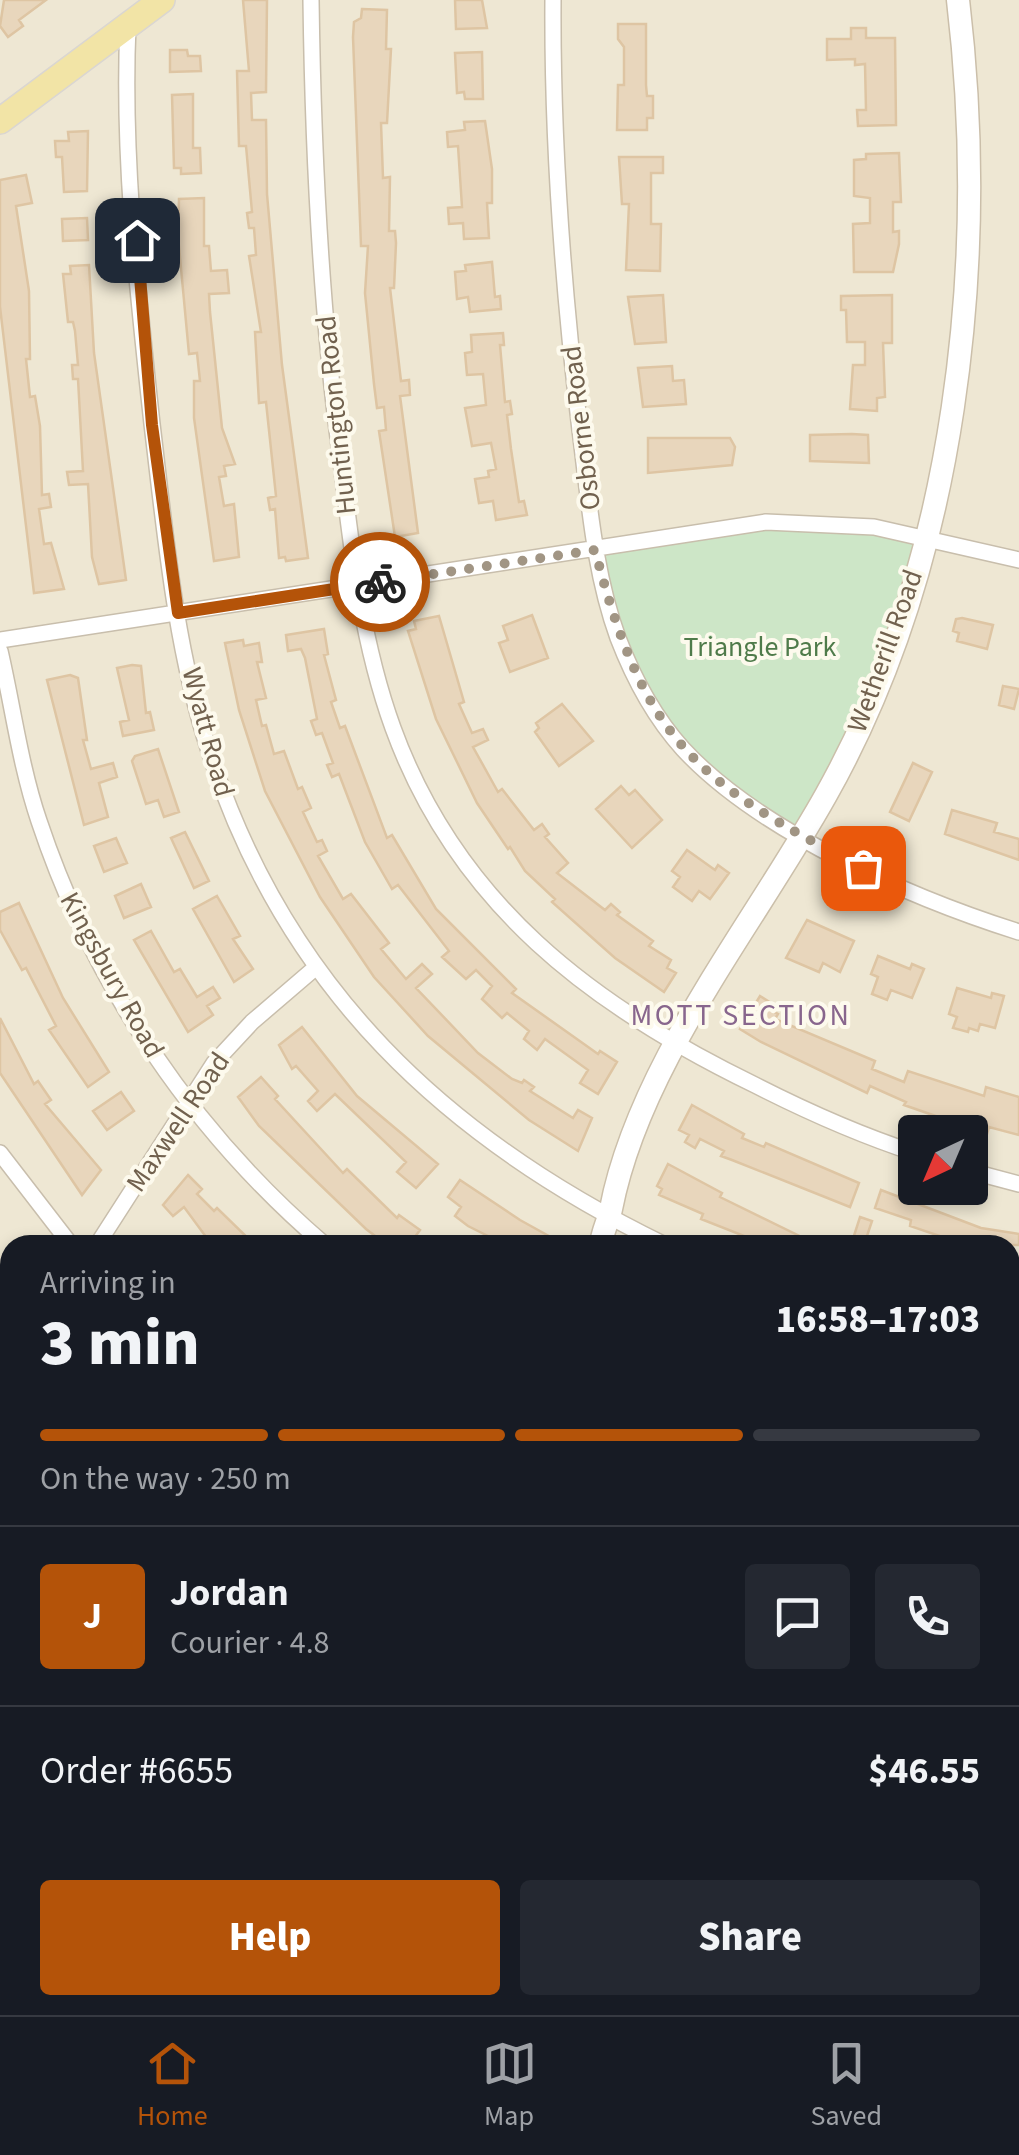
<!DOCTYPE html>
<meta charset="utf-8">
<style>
body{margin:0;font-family:"Source Sans 3",sans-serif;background:#242831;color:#f1f3f6;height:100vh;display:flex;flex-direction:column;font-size:38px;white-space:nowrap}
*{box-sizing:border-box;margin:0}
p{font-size:32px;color:#9ea1a6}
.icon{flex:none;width:55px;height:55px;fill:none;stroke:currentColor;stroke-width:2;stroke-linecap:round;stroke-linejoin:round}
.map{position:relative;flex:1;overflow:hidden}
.details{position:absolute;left:0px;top:1235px;width:1020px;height:780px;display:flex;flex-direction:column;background:#171b24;border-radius:30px 30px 0 0;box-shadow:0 5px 15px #0003}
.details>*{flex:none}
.needle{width:65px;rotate:224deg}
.buttons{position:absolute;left:898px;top:1115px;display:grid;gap:20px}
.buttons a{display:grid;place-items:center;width:90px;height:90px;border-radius:10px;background:#171b24;box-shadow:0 5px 15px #0003;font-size:50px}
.pin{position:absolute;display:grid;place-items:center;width:85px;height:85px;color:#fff;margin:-42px;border-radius:20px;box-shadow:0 5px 15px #0006}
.courier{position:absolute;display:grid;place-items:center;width:100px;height:100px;margin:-50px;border:8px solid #b45309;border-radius:50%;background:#fff;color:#222;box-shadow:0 2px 12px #0007}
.head em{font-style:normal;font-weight:800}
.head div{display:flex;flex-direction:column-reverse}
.head{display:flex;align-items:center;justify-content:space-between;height:170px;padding:0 40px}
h1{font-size:65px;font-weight:800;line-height:75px}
.bar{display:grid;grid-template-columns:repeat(4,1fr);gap:15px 10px;align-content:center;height:120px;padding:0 40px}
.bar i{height:12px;border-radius:8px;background:#363941}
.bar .selected{background:#b45309}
.bar p{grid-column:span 4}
.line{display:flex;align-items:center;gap:25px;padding:0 40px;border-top:2px solid #363941}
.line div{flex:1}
.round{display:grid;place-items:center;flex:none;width:105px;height:105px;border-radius:10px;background:#242831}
.primary-button{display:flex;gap:20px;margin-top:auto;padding:20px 40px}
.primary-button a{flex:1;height:115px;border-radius:10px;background:#b45309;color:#fff;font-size:40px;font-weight:800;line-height:115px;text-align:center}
.primary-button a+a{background:#242831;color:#f1f3f6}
.menu{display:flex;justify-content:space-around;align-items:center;height:140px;border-top:2px solid #363941;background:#171b24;font-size:28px;color:#9ea1a6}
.menu a{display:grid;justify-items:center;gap:5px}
.menu .selected{color:#b45309}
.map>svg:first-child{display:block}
</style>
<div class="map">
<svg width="1019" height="2015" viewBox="0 0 1019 2015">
<rect width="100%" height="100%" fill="#faf6e7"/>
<path fill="#eee7d3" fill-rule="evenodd" d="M0 0H140L145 12 162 0H1019V2015H0ZM915 1132H970V1188H915ZM10 1245H1010V2005H10Z"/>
<path fill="#cde6c7" d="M733 525 924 537 895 634 802 836 681 746 636 678 595 550Z"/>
<path fill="#e8d6bc" stroke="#dec5a3" stroke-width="2.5" d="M4 0H46L19 20 23 26 8 37 0 26Z
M243 0H267L266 92 251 93 252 120H266L267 194 282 365 308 558 286 561 285 557 279 558 275 509 270 510 268 498 276 496 266 402 259 403 255 332H261L249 256 256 255 254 228H249L247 213 252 212 246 146H239L237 71H249Z
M455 0H482L487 28 456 29Z
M362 9 387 10 386 49H391L387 123H381L383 178 390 177 389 231H395L396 243 394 288H390L401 381 409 380 410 395 400 396 418 533 395 537 379 431 386 430 384 407 377 408 374 384 365 293 368 246H361L353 37 354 22 361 18Z
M618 24H646V85L647 96H653V118H647V130H617L618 85H624V47L618 39Z
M851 28H866V38H895L896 125 858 126 857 110H866L865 64 855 65V59L827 60V39H851Z
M170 50H187L188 56H200L201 71 170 72Z
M482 52 483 99H465L464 92 457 93 455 53Z
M193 94V148H200L201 173 181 174V168H174L172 95Z
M485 121 492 169V203H487L489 238 464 239 463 223 449 224 448 208 462 207 458 146 448 147 447 132 465 130 464 122Z
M88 131 87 191 64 192 62 157H56L55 141H69L68 132Z
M899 153 901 202H893V232L899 231V244L893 272H854L853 224 870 223V198L854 196V160L866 159V154Z
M619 157H663V173H651V224H661L660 271 626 270 629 204H622Z
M26 175 32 203 16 206 29 291 30 359H26L30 397 35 396 40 426 42 495 49 494 51 507 39 509 44 544 51 543 64 589 34 593 0 307V180Z
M204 198V246H209L211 271 227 270 229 293 209 294 210 312 222 428 235 464 224 466 226 476 219 477 224 506 234 504 239 557 214 561 194 418V381H200L197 353 189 354 178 236 179 199Z
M87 218 88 240 63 241 62 219Z
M492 262 495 297 500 296 501 309 470 312 468 297 457 299 455 272 466 271 465 265Z
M89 265 94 353 126 580 99 584 92 557 88 484 69 485 67 472 83 471 78 379H73L72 365H78L75 331 73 322H68L63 274H71L70 266Z
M663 295 666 342 635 344 628 297Z
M892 295V343H883L885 397 877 398V411L850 409 853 365H865V342H847L846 310H841V296Z
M503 333 504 345H500L505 402 510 401 512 414 507 415 511 449 519 502 524 501 527 515 496 520 493 501 479 503 475 479 489 477 488 471 496 469 491 443 472 446 465 408 486 405 483 374 467 375 465 353 472 352 471 335Z
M672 366 673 381 684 380 686 404 643 407 638 368Z
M852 434 868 435 869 463 810 461V435Z
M648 438H730L735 447 732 465 648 473Z
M532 615 548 658 510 672 499 643 508 640 503 626Z
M439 616 464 702 459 704 472 733 483 729 488 740 473 747 498 792 502 789 534 830 542 824 549 834 545 837 568 863 557 873 605 910 611 904 620 912 617 915 653 941 649 946 671 960 667 968 676 973 664 992 615 958 552 902 555 899 525 871 510 847 508 849 477 803 436 719 408 631 416 629 414 621Z
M962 618 993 625 987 649 957 641 959 633 953 631 956 619Z
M324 629 328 654 324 655 336 700 331 702 340 728 345 726 387 838 392 835 436 909 516 989 512 993 598 1054 600 1051 617 1062 598 1094 580 1083 588 1070 545 1039 537 1050 524 1039 529 1031 507 1013 502 1018 482 999 492 986 476 970 466 979 442 957 449 951 398 885 392 889 365 842 339 774 332 777 327 765 333 763 322 733 316 735 311 721 317 719 305 658 301 649 288 651 286 635Z
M243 640 244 646 259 643 262 662H257L266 698 256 700 262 726 266 725 274 754 284 751 298 789 302 787 311 808 303 812 317 842 322 840 327 851 318 856 343 899 351 894 389 943 381 949 406 979 422 964 432 974 416 988 478 1053 512 1079 522 1083 524 1080 534 1087 530 1091 573 1118 578 1110 592 1118 578 1151 529 1120 428 1036 374 977 320 897 265 791 239 710 225 643Z
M132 665 141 666 146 713 150 712 154 730 123 736 120 722 129 720 117 668Z
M70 675 78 678 87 740H83L91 769 113 763 117 777 99 783 108 817 84 825 47 680Z
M1003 686 1019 689 1014 709 999 705Z
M562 704 593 741 559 766 535 732 539 728 536 723Z
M158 749 179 812 164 817 158 800 146 804 132 761 135 756Z
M913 763 932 772 909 821 890 812Z
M621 786 629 795 635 790 662 820 632 848 596 809Z
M952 810 997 823 994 832 1019 839V860L945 834Z
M185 832 209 881 194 888 171 838Z
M116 838 127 863 104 872 94 846Z
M687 850 715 870 718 865 729 873 710 899 699 891 692 901 673 887 680 877 672 871Z
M141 884 151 907 124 918 115 896Z
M217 896 240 936 233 939 253 969 234 982 193 909Z
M19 903 63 998 109 1072 88 1087 49 1030 56 1026 26 968 22 970 0 930V912Z
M807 920 854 941 840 972 823 963 819 972 786 958Z
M151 931 174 972 180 969 197 997 213 987 220 998 207 1006 213 1015 188 1032 134 940Z
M878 956 910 969 912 964 924 969 912 998 891 990 887 1000 872 994 878 977 871 974Z
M957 988 991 998 992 993 1004 996 995 1028 980 1024 978 1031 969 1028 968 1032 953 1028 957 1017 949 1014Z
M760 996 774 1005 771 1010 778 1014 775 1019 875 1061 872 1069 904 1082 908 1071 984 1096 986 1087 1019 1097V1135L989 1127 987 1134 973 1129 904 1105 906 1102 870 1086 867 1093 761 1042 740 1029Z
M0 1018 34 1084 38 1081 51 1100 45 1104 101 1170 82 1195 0 1073Z
M302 1027 357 1096 438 1164 416 1188 397 1172 406 1162 335 1094 317 1111 308 1101 318 1091 296 1066 292 1069 279 1045Z
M261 1077 278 1096 275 1099 343 1173 347 1169 397 1218 399 1215 420 1230 409 1245H387L366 1229 259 1126 238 1097Z
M121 1092 134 1111 107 1130 93 1111Z
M692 1105 744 1134 742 1138 764 1147 766 1143 859 1183 850 1207 732 1160 721 1156 724 1151 700 1139 695 1148 685 1142 689 1135 679 1130Z
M668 1164 722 1193 720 1197 818 1245H767L701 1219 703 1214 659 1195 662 1189 657 1186Z
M188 1175 202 1189 197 1194 214 1211 217 1208 255 1245H212L184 1207 173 1216 163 1205Z
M460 1180 520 1220 565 1245H506L468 1226 455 1216 461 1207 448 1197Z
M881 1190 981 1228 1019 1234V1245H966L910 1226 911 1220 875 1208Z
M860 1217 872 1221 864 1245H851Z"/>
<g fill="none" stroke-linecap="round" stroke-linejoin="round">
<g stroke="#c8beac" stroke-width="18">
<path id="street" d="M311 0C313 152 320 303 340 453 351 545 361 640 393 728 457 904 592 1006 755 1085 806 1111 860 1135 915 1153
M553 0C552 144 563 288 580 430 589 500 594 572 618 638 633 677 655 718 683 749 760 832 911 898 1019 932
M128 25C122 157 138 294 152 424 165 532 175 647 209 751 285 988 446 1139 665 1245
M0 640 766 522 874 527 1019 560
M0 651C13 707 20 765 39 821 94 986 193 1132 325 1245
M0 1153 71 1245
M970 1171 1019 1184
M97 1245 214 1063 252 1022 315 968
M1010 1370 1019 1372
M0 1405 10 1388
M0 1511 10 1517
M1010 1559 1019 1561
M1010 1743 1019 1720
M0 1770 10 1776
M1010 1942 1019 1944
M384 2005 400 2015
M39 2015 45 2005
M878 2015 884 2005"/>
</g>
<g stroke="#cbbfaa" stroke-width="25">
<path id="secondary" d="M601 1245C602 1232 608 1222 611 1209 639 1064 754 924 826 795 957 562 989 261 958 0
M808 2005 825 2015
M252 2015 259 2005"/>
</g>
<g stroke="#dad6d1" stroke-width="28">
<path id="primary" d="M0 121 162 0"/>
</g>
<use href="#street" stroke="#fff" stroke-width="15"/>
<use href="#secondary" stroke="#fff" stroke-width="22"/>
<use href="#primary" stroke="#f2e4a6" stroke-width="25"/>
</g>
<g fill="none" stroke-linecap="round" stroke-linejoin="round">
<path stroke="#a19584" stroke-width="10" stroke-dasharray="0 18" d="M380 582 595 550C644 739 693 781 863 868"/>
<path stroke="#b45309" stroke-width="12" d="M137 240 152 425 178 613 380 582"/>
</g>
<g text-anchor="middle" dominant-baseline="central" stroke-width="8" stroke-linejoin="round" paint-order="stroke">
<g font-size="28" fill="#71614e" stroke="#fdfaed">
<text transform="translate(336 415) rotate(-96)">Huntington Road</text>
<text transform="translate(581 428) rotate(-97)">Osborne Road</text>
<text transform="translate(885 651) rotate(-70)">Wetherill Road</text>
<text transform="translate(208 732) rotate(75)">Wyatt Road</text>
<text transform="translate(112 975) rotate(61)">Kingsbury Road</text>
<text transform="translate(178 1122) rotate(-56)">Maxwell Road</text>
</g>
<g font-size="28" fill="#4f7b4a" stroke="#fdfaed">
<text x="760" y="647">Triangle Park</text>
</g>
<g font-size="30" letter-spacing="2.5" fill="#88668d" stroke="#fdfaed">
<text x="741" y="1015">MOTT SECTION</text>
</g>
</g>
</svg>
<div class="buttons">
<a><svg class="needle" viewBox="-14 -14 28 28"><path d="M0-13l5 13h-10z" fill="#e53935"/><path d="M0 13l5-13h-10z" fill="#9ea1a6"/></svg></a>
</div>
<div class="pin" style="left:863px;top:868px;background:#ea580c"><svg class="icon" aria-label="bag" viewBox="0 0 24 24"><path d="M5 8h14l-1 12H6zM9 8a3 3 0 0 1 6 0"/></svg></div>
<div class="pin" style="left:137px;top:240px;background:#1f2937"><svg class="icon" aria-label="home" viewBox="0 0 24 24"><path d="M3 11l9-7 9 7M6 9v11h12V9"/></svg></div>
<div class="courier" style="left:380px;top:582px"><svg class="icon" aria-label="bike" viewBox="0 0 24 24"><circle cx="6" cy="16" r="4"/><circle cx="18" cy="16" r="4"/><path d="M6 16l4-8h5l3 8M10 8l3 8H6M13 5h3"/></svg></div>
<section class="details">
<div class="head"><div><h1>3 min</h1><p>Arriving in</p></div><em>16:58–17:03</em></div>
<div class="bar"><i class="selected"></i><i class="selected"></i><i class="selected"></i><i></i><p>On the way · 250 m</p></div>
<div class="line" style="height:180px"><b class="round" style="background:#b45309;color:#fff">J</b><div><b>Jordan</b><p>Courier · 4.8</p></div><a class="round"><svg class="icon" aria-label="chat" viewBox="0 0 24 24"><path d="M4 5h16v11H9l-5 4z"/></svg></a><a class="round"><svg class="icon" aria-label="phone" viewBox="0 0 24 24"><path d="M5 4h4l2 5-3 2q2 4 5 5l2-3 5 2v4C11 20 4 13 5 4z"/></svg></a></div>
<div class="line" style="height:130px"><div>Order #6655</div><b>$46.55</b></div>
<div class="primary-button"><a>Help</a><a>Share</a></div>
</section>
</div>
<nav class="menu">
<a class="selected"><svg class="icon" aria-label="home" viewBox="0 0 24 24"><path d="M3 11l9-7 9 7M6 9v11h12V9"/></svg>Home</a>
<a><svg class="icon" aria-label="map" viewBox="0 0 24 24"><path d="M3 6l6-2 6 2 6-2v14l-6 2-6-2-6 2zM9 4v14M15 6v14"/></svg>Map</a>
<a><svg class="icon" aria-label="saved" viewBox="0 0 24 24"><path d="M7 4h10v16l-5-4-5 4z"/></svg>Saved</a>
</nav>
